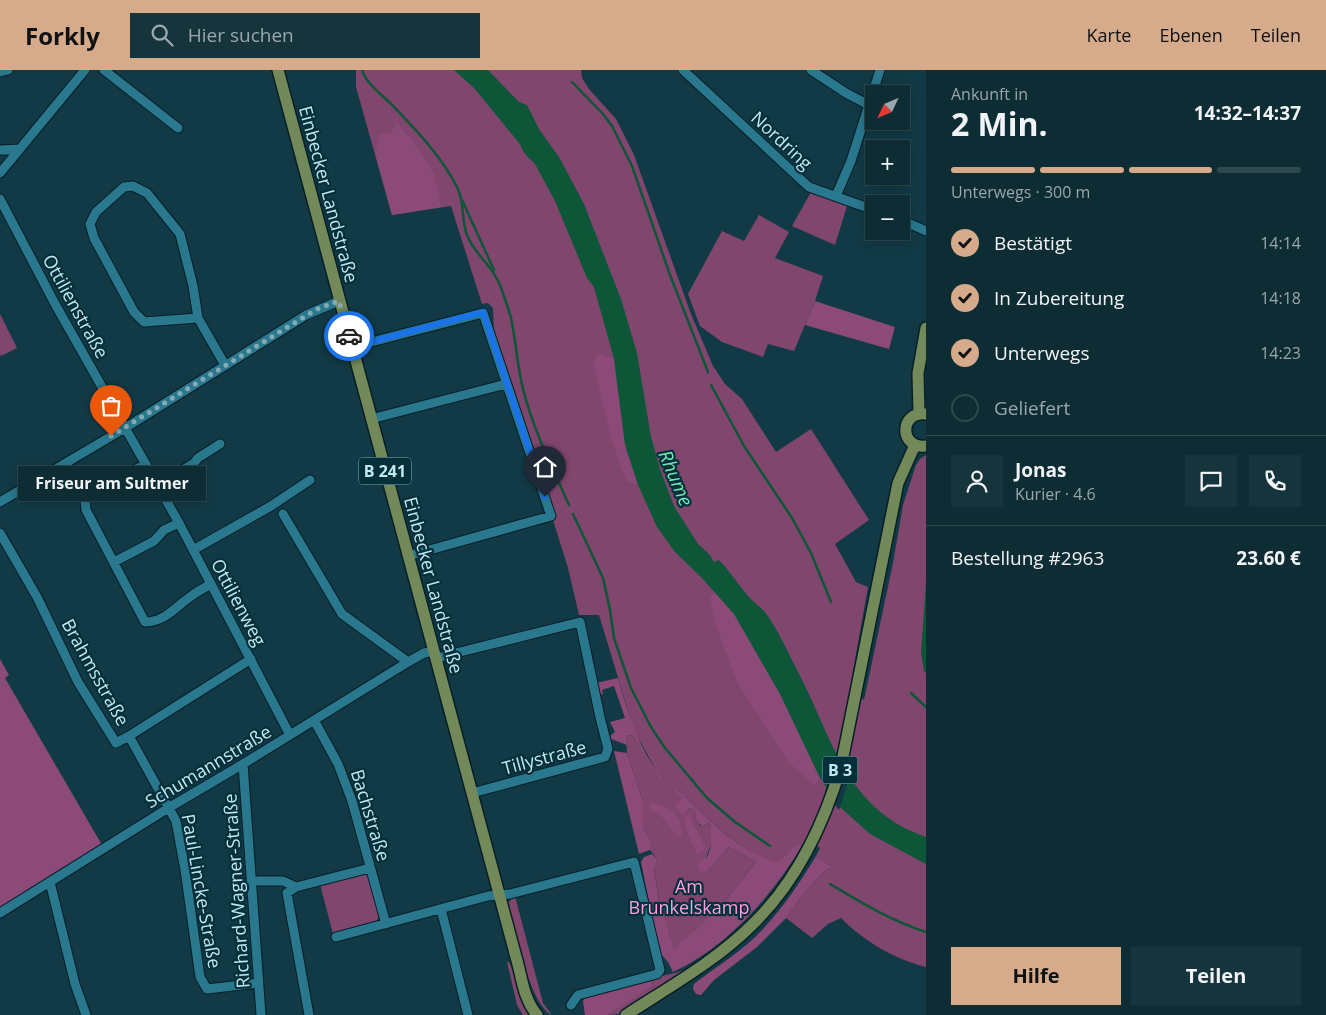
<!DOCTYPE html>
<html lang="de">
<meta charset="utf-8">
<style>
body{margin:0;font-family:"Open Sans",sans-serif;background:#16343c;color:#f1f3f6;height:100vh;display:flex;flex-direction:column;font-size:19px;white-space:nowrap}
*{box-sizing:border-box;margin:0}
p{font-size:16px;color:#9aa7ac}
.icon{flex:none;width:28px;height:28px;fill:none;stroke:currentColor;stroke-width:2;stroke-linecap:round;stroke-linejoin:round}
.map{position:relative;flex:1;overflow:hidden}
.panel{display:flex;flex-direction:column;background:#0d2c34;width:400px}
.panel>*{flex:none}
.needle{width:32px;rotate:226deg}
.fabs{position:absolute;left:865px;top:15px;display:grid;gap:10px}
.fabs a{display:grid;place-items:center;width:45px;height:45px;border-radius:0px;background:#0d2c34;box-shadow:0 2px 12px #0003,0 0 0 1px #2d484f;font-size:25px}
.pin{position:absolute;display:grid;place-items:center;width:42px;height:42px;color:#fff;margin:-51px -21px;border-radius:50% 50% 50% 0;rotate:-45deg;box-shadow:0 0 5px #0007}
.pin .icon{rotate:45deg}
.courier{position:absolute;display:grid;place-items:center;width:50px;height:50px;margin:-25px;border:4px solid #1a73e8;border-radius:50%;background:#fff;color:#222;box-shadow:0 1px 6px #0007}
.bubble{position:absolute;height:35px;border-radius:0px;background:#0d2c34;box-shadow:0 2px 12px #0003,0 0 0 1px #2d484f;font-size:16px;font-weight:700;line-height:35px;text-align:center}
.summary em{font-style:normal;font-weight:700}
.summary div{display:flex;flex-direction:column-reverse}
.summary{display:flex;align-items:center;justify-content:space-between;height:85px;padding:0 25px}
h1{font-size:32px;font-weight:700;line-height:38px}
.bar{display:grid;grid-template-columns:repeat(4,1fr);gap:8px 5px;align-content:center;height:60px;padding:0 25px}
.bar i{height:6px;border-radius:4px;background:#2d484f}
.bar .current{background:#d6ab8b}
.bar p{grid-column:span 4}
.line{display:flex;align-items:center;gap:12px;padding:0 25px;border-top:1px solid #2d484f}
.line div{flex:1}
.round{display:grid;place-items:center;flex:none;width:52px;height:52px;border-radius:0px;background:#16343c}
ol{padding:0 25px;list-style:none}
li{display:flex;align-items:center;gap:15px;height:55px}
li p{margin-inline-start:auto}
li .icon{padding:5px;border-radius:50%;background:#d6ab8b;color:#111;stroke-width:4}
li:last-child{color:#9aa7ac}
li i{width:28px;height:28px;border:2px solid #2d484f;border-radius:50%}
.primary-button{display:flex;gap:10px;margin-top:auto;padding:10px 25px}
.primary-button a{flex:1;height:58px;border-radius:0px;background:#d6ab8b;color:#111;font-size:20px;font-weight:700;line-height:58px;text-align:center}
.primary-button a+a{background:#16343c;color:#f1f3f6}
header{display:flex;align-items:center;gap:30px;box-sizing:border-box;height:70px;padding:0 25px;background:#d6ab8b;color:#111}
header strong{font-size:24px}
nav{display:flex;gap:28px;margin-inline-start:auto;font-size:18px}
.search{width:350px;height:45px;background:#16343c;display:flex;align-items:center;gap:12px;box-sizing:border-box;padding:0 18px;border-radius:0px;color:#9aa7ac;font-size:19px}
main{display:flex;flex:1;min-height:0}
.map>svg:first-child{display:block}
</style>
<header>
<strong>Forkly</strong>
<div class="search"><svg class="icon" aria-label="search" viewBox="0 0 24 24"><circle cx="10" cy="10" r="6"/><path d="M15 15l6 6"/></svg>Hier suchen</div>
<nav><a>Karte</a><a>Ebenen</a><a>Teilen</a></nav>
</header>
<main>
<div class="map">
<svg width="926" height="945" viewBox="0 0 926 945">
<rect width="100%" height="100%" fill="#113a46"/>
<path fill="#80466e" d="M356 0H581L582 8 589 19 616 49 634 85 691 244 713 296 725 314 742 329 776 382 811 359 869 450 835 474 856 512 868 517 850 618 864 630 893 493 903 435 916 395 920 389 926 385V897C894 889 864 871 841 848L828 854 812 868 786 848 805 822 826 800 834 798 816 786 820 778 806 769 802 776 797 773 778 794C737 780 708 748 677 719L676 721 682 728V744L689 738 695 741 696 750 701 757 709 753 711 755 709 760C715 776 709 775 706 789 706 792 708 797 708 801L729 777 756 792 721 836 674 880 663 841 660 839 654 798 657 789 650 780 652 773 643 757V731L627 683 626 666 633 665 661 710 663 708 657 702 634 660 599 545H579L568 498 553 450 554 439 545 418 494 262 493 238 488 233 482 234 451 136 392 145 356 17Z
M811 122 847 136 835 175 792 156Z
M759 145 789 162 775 188 823 206 815 231 794 281 768 274 763 287 722 272 700 256 688 224 722 161 744 171Z
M0 244 17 278 1 286 0 284Z
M363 803 370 807 380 844 376 852 333 864 320 814Z
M515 826 543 933 552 945C529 934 515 858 508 833Z
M507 892H509L533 945H523L517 935Z
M688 898 689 900 620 944 608 945 653 914 651 909C664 904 675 905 688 898Z"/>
<path fill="#8b4a77" d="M397 54 411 68 434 103 441 137 392 145 375 83 380 64 390 63Z
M815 231 895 257 889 279 805 255Z
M599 284 614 289 625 375 638 415 626 411 611 369 593 291Z
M715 522 734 544 780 624 820 708 815 716 788 692 737 612 714 550 710 527Z
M0 589 9 605 5 608 102 775 0 845Z
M618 608C627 639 640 684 663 708L661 711 633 665 626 666 627 675 611 669 610 666 615 662 610 652 625 648 614 616 602 620 603 624 599 625 596 613Z
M614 681 627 683 643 731V757L652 773 650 780 639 784Z
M677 719C708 748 736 780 778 793L797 773 802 776C771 827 728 876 673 902L668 892 659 882 641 792 644 787 652 784 657 789 654 799 660 839 663 841 674 879 721 836 756 792 729 777 708 801H699V790L706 789C711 779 713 772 709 760L711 755 708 753 702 757 696 750 695 741 689 738 682 745 675 735 682 728 675 721Z
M650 732C669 737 680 741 682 764L679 768C665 756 671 748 650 741Z
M690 743 693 754 705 776 703 781 697 785C692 773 687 763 684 750Z
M816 786 834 798 826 800 805 822 786 848 757 877 714 910 701 925 696 924 693 919 694 914C717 896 744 880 764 858 784 836 801 811 816 786Z
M651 909 653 915 608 945H585L583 931 585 927Z"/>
<path fill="#0d5638" d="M454 0H488L519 32 527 35 539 59 559 87 584 134 621 229 637 283 651 367 660 399 674 436 698 474 710 485 714 492 719 490C728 499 735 510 743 520 749 528 757 534 764 541 775 554 788 582 796 598 832 665 844 739 926 767V794L870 764 840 737 820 708 780 624 734 544 701 507 675 482 657 457 638 415 625 375 614 289 594 217 587 208 555 131 535 94 525 84 519 73 475 19Z
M926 512V603L924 601 921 583Z"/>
<path fill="#113a46" d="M837 682 851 703 839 740 825 722Z"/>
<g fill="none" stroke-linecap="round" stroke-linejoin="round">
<path stroke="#0d5638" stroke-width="2.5" d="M362 0C367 15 384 26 394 37 417 61 442 87 457 117 465 132 461 150 467 165 474 184 493 196 500 215 504 226 508 237 511 248 516 271 517 295 523 319 533 359 552 397 569 435
M572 12 603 44 612 56 632 96 670 205 708 302
M462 130 494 200
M711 315 744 376 792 448 811 483 831 532
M573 444 603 508 610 540 614 568 631 618 651 657 665 678 707 728 735 752 770 776
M911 623 926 637
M830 814C862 833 891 851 926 862"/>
<g stroke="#071f27" stroke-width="11">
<path id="minor" d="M104 0 178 58
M683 0 809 117 874 140
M811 0 846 23 869 35
M0 2 8 0
M0 80 20 79
M0 103 85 0
M836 126 851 91 880 0
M0 129 55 234 179 453 290 665
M901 150 926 161
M198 248 144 252 134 242 94 168 90 154 96 142 124 117 133 116 147 123 180 164 193 216 198 248 225 295
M352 277 483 243 551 446 408 486
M371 349 506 314
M146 394 94 421 85 430 86 440 145 552C165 552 175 537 190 527 196 522 204 518 211 514
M158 415 194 393 198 388 220 374
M0 432 125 358 306 245 339 231
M283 444 342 544 408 592
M0 463 37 527 78 612 116 673 129 666 176 751 185 800 200 907 207 919 258 913
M193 480 271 436 310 410
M114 492 154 471 164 460 179 453
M436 588 580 552 600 647 608 679 605 687 472 723
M314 650 338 694 352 731 386 854
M129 666 251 589
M243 694 261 945
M251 811H283L296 817 370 798
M50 812 75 914 86 945
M296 817 287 823 309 945
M441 839 468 945
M0 843 170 737 243 694 408 592 424 583 434 581
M336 867 488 826 510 824 634 792 660 900 657 904 578 925 571 935"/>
</g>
<g stroke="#071f27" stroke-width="14">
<path id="major" d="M278 0 516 887C522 907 523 928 537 945
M919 344 918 303 926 258
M926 344C899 341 899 379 926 376
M626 945C669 917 716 891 753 854 797 811 824 754 841 696L898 413 915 375"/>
</g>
<use href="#minor" stroke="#29788e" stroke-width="9"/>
<use href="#major" stroke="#738959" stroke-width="11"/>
</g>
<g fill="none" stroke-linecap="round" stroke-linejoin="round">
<path stroke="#85aab6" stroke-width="5" stroke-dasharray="0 9" d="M111 366 317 239 339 231 349 266"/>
<path stroke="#1a73e8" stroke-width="6" d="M349 266 352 277 483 242 545 427"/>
</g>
<g text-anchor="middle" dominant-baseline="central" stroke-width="4.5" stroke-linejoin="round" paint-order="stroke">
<g fill="#04303b" stroke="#8ab0bc" stroke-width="1">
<rect x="359" y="387.5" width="52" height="27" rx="4"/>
<rect x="822.5" y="686.5" width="35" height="27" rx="4"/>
</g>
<g font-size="16" font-weight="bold" fill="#c3e7f3">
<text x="385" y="401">B 241</text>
<text x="840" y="700">B 3</text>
</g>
<g font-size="18" fill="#c3e7f3" stroke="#04303b">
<text transform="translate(782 70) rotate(43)">Nordring</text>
<text transform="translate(329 124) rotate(75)">Einbecker Landstraße</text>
<text transform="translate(76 236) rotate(61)">Ottilienstraße</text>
<text transform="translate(434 515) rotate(75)">Einbecker Landstraße</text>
<text transform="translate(239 532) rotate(62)">Ottilienweg</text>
<text transform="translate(96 602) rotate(61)">Brahmsstraße</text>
<text transform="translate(544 687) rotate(-15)">Tillystraße</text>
<text transform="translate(208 696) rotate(-31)">Schumannstraße</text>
<text transform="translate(371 745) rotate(73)">Bachstraße</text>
<text transform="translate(202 821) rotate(80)">Paul-Lincke-Straße</text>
<text transform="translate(236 821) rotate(-94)">Richard-Wagner-Straße</text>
</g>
<g font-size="18" fill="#fe9fdf" stroke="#04303b">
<text x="689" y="816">Am<tspan x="689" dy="21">Brunkelskamp</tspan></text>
</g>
<g font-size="19" font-style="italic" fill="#73e9af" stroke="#04303b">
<text transform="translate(676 408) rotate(67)">Rhume</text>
</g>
</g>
</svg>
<div class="fabs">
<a><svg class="needle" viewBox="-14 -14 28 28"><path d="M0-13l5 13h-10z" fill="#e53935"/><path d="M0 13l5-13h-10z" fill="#9aa7ac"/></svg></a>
<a>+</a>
<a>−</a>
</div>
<div class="pin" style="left:111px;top:366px;background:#ea580c"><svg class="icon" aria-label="bag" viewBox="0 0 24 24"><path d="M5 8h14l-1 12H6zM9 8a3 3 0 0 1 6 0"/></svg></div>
<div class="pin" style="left:545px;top:427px;background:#1f2937"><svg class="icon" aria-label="home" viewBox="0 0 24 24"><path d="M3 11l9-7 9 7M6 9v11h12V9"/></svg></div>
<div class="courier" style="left:349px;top:266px"><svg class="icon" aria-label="car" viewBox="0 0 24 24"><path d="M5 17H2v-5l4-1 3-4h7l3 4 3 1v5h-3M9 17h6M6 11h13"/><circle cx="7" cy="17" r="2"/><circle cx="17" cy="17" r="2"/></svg></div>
<div class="bubble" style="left:18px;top:396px;width:188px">Friseur am Sultmer</div>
</div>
<section class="panel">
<div class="summary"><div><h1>2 Min.</h1><p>Ankunft in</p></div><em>14:32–14:37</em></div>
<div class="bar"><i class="current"></i><i class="current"></i><i class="current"></i><i></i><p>Unterwegs · 300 m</p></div>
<ol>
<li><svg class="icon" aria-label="check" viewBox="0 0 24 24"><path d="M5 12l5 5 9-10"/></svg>Bestätigt<p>14:14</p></li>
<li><svg class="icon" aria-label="check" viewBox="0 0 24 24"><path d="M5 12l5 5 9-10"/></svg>In Zubereitung<p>14:18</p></li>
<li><svg class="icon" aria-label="check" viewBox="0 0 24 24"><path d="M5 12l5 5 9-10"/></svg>Unterwegs<p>14:23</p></li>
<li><i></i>Geliefert</li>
</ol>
<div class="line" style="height:90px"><a class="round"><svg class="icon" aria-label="person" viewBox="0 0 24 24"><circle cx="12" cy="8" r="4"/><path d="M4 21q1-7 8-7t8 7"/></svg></a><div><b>Jonas</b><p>Kurier · 4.6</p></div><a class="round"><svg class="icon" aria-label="chat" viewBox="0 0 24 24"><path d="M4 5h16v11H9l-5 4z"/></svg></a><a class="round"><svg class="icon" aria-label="phone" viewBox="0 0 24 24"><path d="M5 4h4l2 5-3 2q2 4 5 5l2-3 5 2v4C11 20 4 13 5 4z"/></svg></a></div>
<div class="line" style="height:65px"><div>Bestellung #2963</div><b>23.60 €</b></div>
<div class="primary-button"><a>Hilfe</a><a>Teilen</a></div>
</section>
</main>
